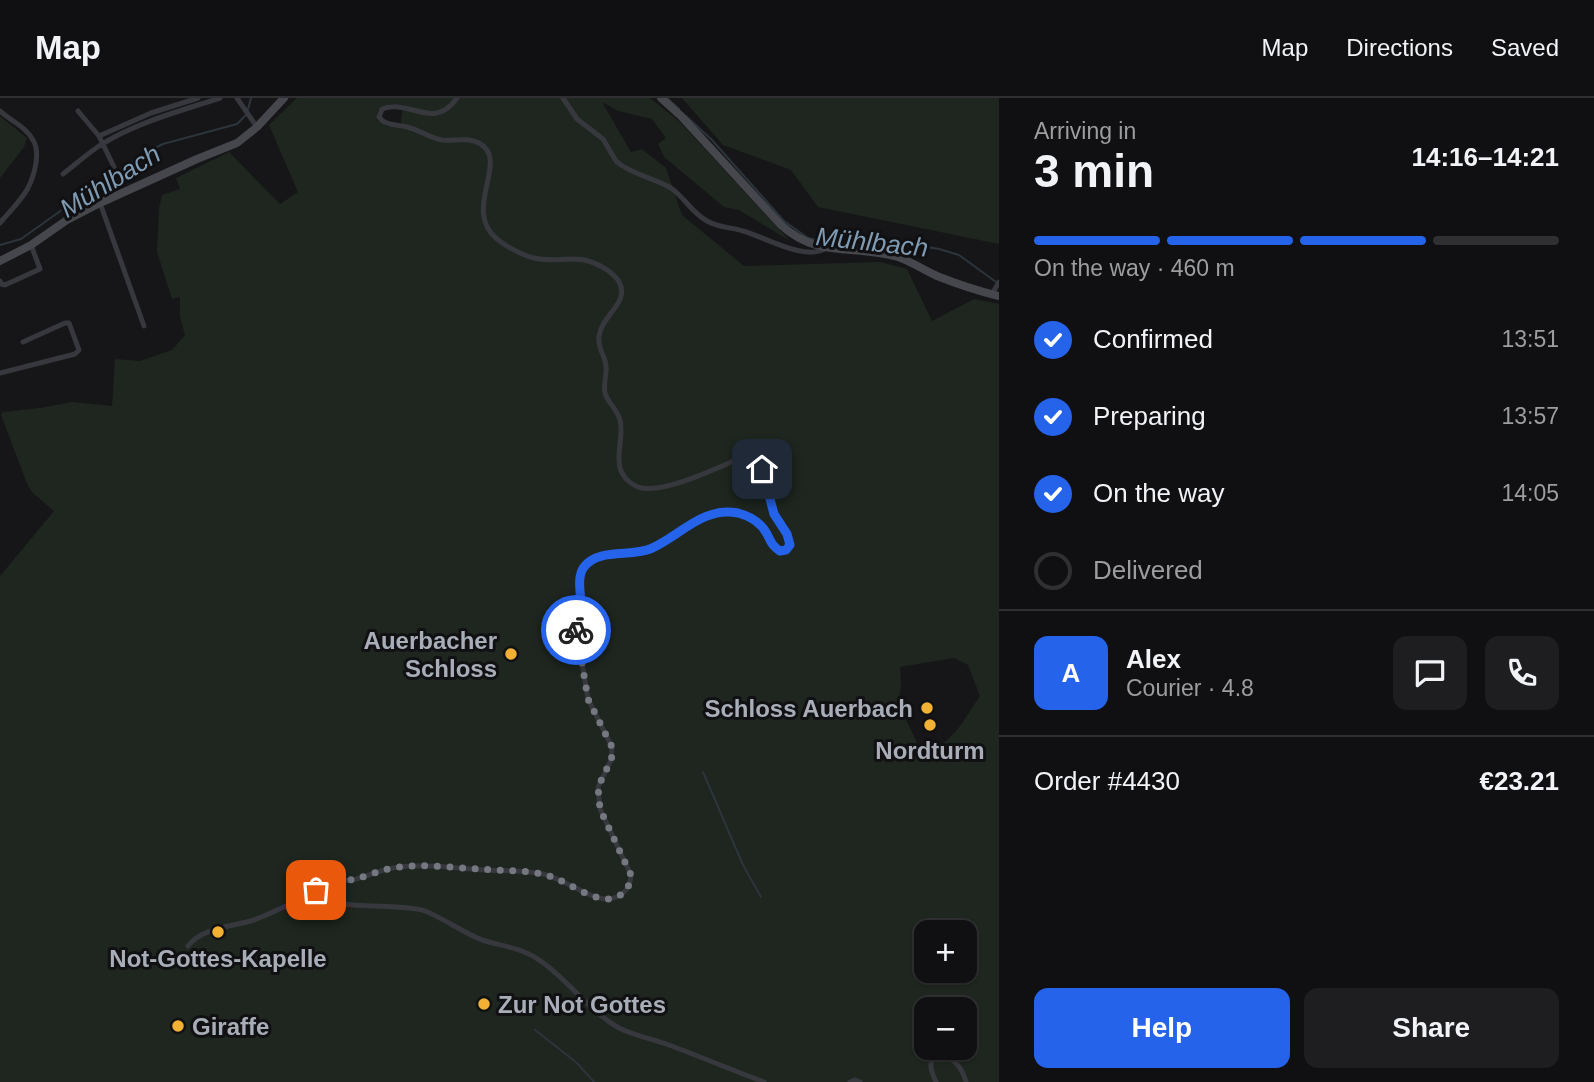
<!DOCTYPE html>
<meta charset="utf-8">
<style>
body{margin:0;font-family:Arial,sans-serif;background:#1e1e20;color:#f1f3f6;height:100vh;display:flex;flex-direction:column;font-size:26px;white-space:nowrap}
*{box-sizing:border-box;margin:0}
p{font-size:23px;color:#9c9d9f}
.icon{flex:none;width:38px;height:38px;fill:none;stroke:currentColor;stroke-width:2;stroke-linecap:round;stroke-linejoin:round}
.map{position:relative;flex:1;overflow:hidden}
.side{display:flex;flex-direction:column;background:#101012;width:595px}
.side>*{flex:none}
.buttons{position:absolute;left:914px;top:822px;display:grid;gap:14px}
.buttons a{display:grid;place-items:center;width:63px;height:63px;border-radius:14px;background:#101012;box-shadow:0 2px 5px #0004,0 0 0 2px #303032;font-size:35px}
.pin{position:absolute;display:grid;place-items:center;width:60px;height:60px;color:#fff;margin:-30px;border-radius:14px;box-shadow:0 4px 10px #0006}
.courier{position:absolute;display:grid;place-items:center;width:70px;height:70px;margin:-35px;border:5px solid #2563eb;border-radius:50%;background:#fff;color:#222;box-shadow:0 2px 9px #0007}
.headline em{font-style:normal;font-weight:800}
.headline div{display:flex;flex-direction:column-reverse}
.headline{display:flex;align-items:center;justify-content:space-between;height:119px;padding:0 35px}
h1{font-size:46px;font-weight:800;line-height:52px}
.bar{display:grid;grid-template-columns:repeat(4,1fr);gap:10px 7px;align-content:center;height:84px;padding:0 35px}
.bar i{height:9px;border-radius:5px;background:#303032}
.bar .on{background:#2563eb}
.bar p{grid-column:span 4}
.line{display:flex;align-items:center;gap:18px;padding:0 35px;border-top:2px solid #303032}
.line div{flex:1}
.round{display:grid;place-items:center;flex:none;width:74px;height:74px;border-radius:14px;background:#1e1e20}
ol{padding:0 35px;list-style:none}
li{display:flex;align-items:center;gap:21px;height:77px}
li p{margin-inline-start:auto}
li .icon{padding:7px;border-radius:50%;background:#2563eb;color:#fff;stroke-width:4}
li:last-child{color:#9c9d9f}
li i{width:38px;height:38px;border:4px solid #303032;border-radius:50%}
.cta{display:flex;gap:14px;margin-top:auto;padding:14px 35px}
.cta a{flex:1;height:80px;border-radius:14px;background:#2563eb;color:#fff;font-size:28px;font-weight:800;line-height:80px;text-align:center}
.cta a+a{background:#1e1e20;color:#f1f3f6}
header{display:flex;align-items:center;gap:42px;box-sizing:border-box;height:98px;padding:0 35px;background:#101012;border-bottom:2px solid #303032}
header strong{font-size:33px}
nav{display:flex;gap:38px;margin-inline-start:auto;font-size:24px}
main{display:flex;flex:1;min-height:0}
.map>svg:first-child{display:block}
</style>
<header>
<strong>Map</strong>
<nav><a>Map</a><a>Directions</a><a>Saved</a></nav>
</header>
<main>
<div class="map">
<svg width="999" height="984" viewBox="0 0 999 984">
<rect width="100%" height="100%" fill="#161618"/>
<path fill="#1e261f" fill-rule="evenodd" d="M297 0H650L679 23 790 143 739 112 724 109 664 59 658 46 666 40 652 21 618 13 602 4 631 54 642 51 666 70 682 117 744 168 880 164 907 171 932 223 974 201 999 206V984H0V478L54 413 33 395 28 388 1 317 3 314 40 310 72 304 112 308 115 261 140 263 172 252 185 237 180 219V199L172 201 157 154 159 110 162 97 180 91 176 80 229 54 280 106 298 94 269 27ZM391 6 403 7 400 30 386 28 377 22V16L380 9ZM954 560 968 567 980 598C965 619 950 654 920 651L901 611 899 602 901 586 900 569ZM926 835H964V873H926ZM926 912H964V950H926Z
M682 0H999V146L818 109 791 72 723 47Z
M0 18 27 40 24 49 0 80Z"/>
<g fill="none" stroke-linecap="round" stroke-linejoin="round">
<path stroke="#2c353c" stroke-width="2" d="M667 0 679 11
M248 11 251 0
M686 18 711 41 784 123 808 140 834 146 921 148 939 151 959 157 996 184
M0 147 21 141 111 77 147 54 163 46 237 26 246 17
M703 674 743 767 761 799
M535 932 577 965 594 984"/>
<path stroke="#37383d" stroke-width="5" d="M237 0 257 29
M563 0 577 21 603 41 616 63 621 67C636 77 655 81 671 90 684 99 692 115 707 123 719 130 731 129 743 133 765 139 806 164 826 150
M0 13C11 23 26 29 33 42 41 55 34 78 28 90 21 103 9 114 0 125
M78 13 99 38 114 69
M99 38 151 15 198 0
M63 76C76 66 88 55 102 46 138 24 180 13 220 0
M100 105 144 228
M0 183 1 186 5 187 40 171 31 147
M992 196 999 184
M0 275 75 256 79 252 69 225H65L23 244
M315 796 317 789C326 782 341 784 352 782 366 779 379 772 393 770 423 765 455 770 484 772 504 773 524 772 543 776 564 781 589 801 608 801 622 800 630 791 631 777L600 711 598 689 611 662 612 649 588 601 582 565 573 544 581 516 580 489 582 473 584 469 596 460 613 455 630 456 647 452 659 447 692 424 709 417 724 414 738 415 756 423 765 432 774 449 780 453 786 452 790 447C788 433 777 426 772 413 768 400 767 375 758 366 752 360 746 359 738 361 716 371 666 394 642 390 632 388 623 380 620 370 616 354 624 338 620 322 617 311 608 305 605 295 603 286 607 277 606 268 605 257 597 250 599 238 602 216 632 204 618 182 614 177 608 172 602 169 577 154 559 166 534 160 522 157 507 149 497 141 461 112 511 62 479 45 468 39 454 43 442 42 429 40 420 32 407 29 397 26 385 28 379 19L382 11C410 0 433 34 457 0
M315 796C331 814 401 804 425 813 445 821 462 834 482 842 504 849 522 849 542 864 569 883 589 913 619 930 635 938 653 941 669 947 701 959 732 972 764 984
M188 848C203 829 232 829 254 822 275 814 294 803 315 796
M850 984 855 982 860 984
M936 984C932 975 928 967 934 958 951 955 962 969 966 984"/>
<path stroke="#45474d" stroke-width="8" d="M661 0 681 18 781 127C818 161 855 146 898 159 912 164 924 172 937 178 957 186 978 193 999 198
M0 163 31 147 67 122 100 105 197 61 237 45 257 29 284 0"/>
</g>
<g fill="none" stroke-linecap="round" stroke-linejoin="round">
<path stroke="#757880" stroke-width="7" stroke-dasharray="0 12.6" d="M316 792C322 781 339 784 350 782 364 780 377 773 392 770 421 765 453 770 483 771 503 773 523 772 542 776 563 780 588 801 607 801 622 800 630 791 631 777L600 711 598 689 611 662 613 653 612 649 588 601 582 565 573 544 576 532"/>
<path stroke="#2563eb" stroke-width="9" d="M576 532C577 527 580 522 581 517 583 502 575 481 584 469 598 450 630 459 650 451 679 439 702 408 738 415 750 418 761 425 767 436 771 444 773 449 780 453L786 452 790 447 787 436 774 416 762 371"/>
</g>
<g fill="#f2b134" stroke="#111113" stroke-width="2.5">
<circle cx="511" cy="556" r="7"/>
<circle cx="927" cy="610" r="7"/>
<circle cx="930" cy="627" r="7"/>
<circle cx="218" cy="834" r="7"/>
<circle cx="484" cy="906" r="7"/>
<circle cx="178" cy="928" r="7"/>
</g>
<g text-anchor="middle" dominant-baseline="central" stroke-width="6" stroke-linejoin="round" paint-order="stroke">
<g font-size="24" font-weight="bold" fill="#a8adb8" stroke="#111113" text-anchor="end">
<text x="497" y="542">Auerbacher<tspan x="497" dy="28">Schloss</tspan></text>
<text x="913" y="610">Schloss Auerbach</text>
<text x="930" y="652" text-anchor="middle">Nordturm</text>
<text x="218" y="860" text-anchor="middle">Not-Gottes-Kapelle</text>
<text x="498" y="906" text-anchor="start">Zur Not Gottes</text>
<text x="192" y="928" text-anchor="start">Giraffe</text>
</g>
<g font-size="26" font-style="italic" fill="#7f9bb3" stroke="#111113">
<text transform="translate(110 83) rotate(-32)">Mühlbach</text>
<text transform="translate(872 144) rotate(6)">Mühlbach</text>
</g>
</g>
</svg>
<div class="buttons">
<a>+</a>
<a>−</a>
</div>
<div class="pin" style="left:316px;top:792px;background:#ea580c"><svg class="icon" aria-label="bag" viewBox="0 0 24 24"><path d="M5 8h14l-1 12H6zM9 8a3 3 0 0 1 6 0"/></svg></div>
<div class="pin" style="left:762px;top:371px;background:#1f2937"><svg class="icon" aria-label="home" viewBox="0 0 24 24"><path d="M3 11l9-7 9 7M6 9v11h12V9"/></svg></div>
<div class="courier" style="left:576px;top:532px"><svg class="icon" aria-label="bike" viewBox="0 0 24 24"><circle cx="6" cy="16" r="4"/><circle cx="18" cy="16" r="4"/><path d="M6 16l4-8h5l3 8M10 8l3 8H6M13 5h3"/></svg></div>
</div>
<section class="side">
<div class="headline"><div><h1>3 min</h1><p>Arriving in</p></div><em>14:16–14:21</em></div>
<div class="bar"><i class="on"></i><i class="on"></i><i class="on"></i><i></i><p>On the way · 460 m</p></div>
<ol>
<li><svg class="icon" aria-label="check" viewBox="0 0 24 24"><path d="M5 12l5 5 9-10"/></svg>Confirmed<p>13:51</p></li>
<li><svg class="icon" aria-label="check" viewBox="0 0 24 24"><path d="M5 12l5 5 9-10"/></svg>Preparing<p>13:57</p></li>
<li><svg class="icon" aria-label="check" viewBox="0 0 24 24"><path d="M5 12l5 5 9-10"/></svg>On the way<p>14:05</p></li>
<li><i></i>Delivered</li>
</ol>
<div class="line" style="height:126px"><b class="round" style="background:#2563eb;color:#fff">A</b><div><b>Alex</b><p>Courier · 4.8</p></div><a class="round"><svg class="icon" aria-label="chat" viewBox="0 0 24 24"><path d="M4 5h16v11H9l-5 4z"/></svg></a><a class="round"><svg class="icon" aria-label="phone" viewBox="0 0 24 24"><path d="M5 4h4l2 5-3 2q2 4 5 5l2-3 5 2v4C11 20 4 13 5 4z"/></svg></a></div>
<div class="line" style="height:91px"><div>Order #4430</div><b>€23.21</b></div>
<div class="cta"><a>Help</a><a>Share</a></div>
</section>
</main>
